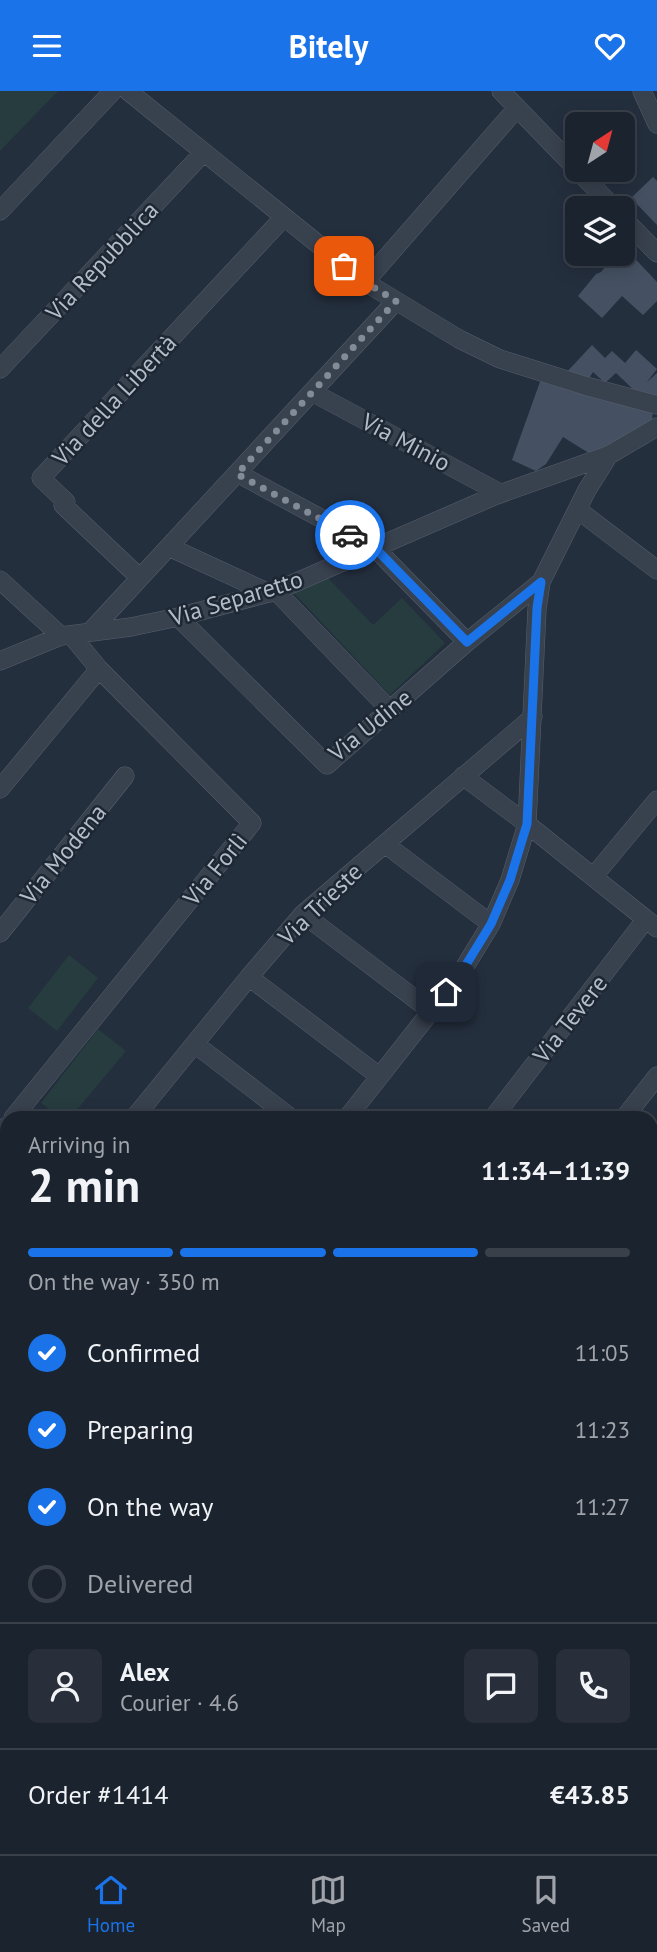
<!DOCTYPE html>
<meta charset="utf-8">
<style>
body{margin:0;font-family:"PT Sans",sans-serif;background:#282f3a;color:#f1f3f6;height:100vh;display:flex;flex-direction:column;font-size:26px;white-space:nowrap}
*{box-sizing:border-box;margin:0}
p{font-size:23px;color:#a0a4aa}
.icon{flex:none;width:38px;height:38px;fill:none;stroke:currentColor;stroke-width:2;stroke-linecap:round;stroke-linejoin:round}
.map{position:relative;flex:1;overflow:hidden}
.panel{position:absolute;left:0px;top:1020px;width:658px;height:744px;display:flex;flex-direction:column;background:#1b232e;border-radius:21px 21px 0 0;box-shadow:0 4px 18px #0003,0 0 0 2px #39404a}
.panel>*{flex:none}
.needle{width:46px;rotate:36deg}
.controls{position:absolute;left:565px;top:21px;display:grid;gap:14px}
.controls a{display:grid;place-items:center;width:70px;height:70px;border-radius:10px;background:#1b232e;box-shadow:0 4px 18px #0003,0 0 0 2px #39404a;font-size:35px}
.pin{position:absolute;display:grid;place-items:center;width:60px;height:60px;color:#fff;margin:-30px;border-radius:14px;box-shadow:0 4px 10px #0006}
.courier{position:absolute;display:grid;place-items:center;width:70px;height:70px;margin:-35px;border:5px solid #1a73e8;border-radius:50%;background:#fff;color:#222;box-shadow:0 2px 9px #0007}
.head em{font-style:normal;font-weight:700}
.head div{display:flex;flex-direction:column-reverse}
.head{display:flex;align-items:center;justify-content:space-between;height:119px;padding:0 28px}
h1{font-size:46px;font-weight:700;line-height:52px}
.bar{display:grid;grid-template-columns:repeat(4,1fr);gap:10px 7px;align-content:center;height:84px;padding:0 28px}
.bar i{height:9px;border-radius:5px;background:#39404a}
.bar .on{background:#1a73e8}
.bar p{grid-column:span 4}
.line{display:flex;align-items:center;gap:18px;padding:0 28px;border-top:2px solid #39404a}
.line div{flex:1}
.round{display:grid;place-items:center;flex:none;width:74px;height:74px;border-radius:10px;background:#282f3a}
ol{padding:0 28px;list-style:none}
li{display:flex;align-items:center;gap:21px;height:77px}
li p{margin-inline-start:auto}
li .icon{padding:7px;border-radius:50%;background:#1a73e8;color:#fff;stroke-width:4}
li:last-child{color:#a0a4aa}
li i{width:38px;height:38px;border:4px solid #39404a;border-radius:50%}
header{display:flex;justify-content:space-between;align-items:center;height:91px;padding:0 28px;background:#1a73e8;color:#fff;font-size:32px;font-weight:700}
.tabs{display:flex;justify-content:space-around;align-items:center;height:98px;border-top:2px solid #39404a;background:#1b232e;font-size:19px;color:#a0a4aa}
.tabs a{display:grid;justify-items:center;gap:4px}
.tabs .on{color:#1a73e8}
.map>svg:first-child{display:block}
</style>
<header><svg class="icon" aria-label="menu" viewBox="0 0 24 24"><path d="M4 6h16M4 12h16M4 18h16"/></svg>Bitely<svg class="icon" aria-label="heart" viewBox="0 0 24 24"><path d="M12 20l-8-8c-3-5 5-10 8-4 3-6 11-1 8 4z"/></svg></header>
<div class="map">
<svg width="657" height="1763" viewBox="0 0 657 1763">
<rect width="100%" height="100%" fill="#242f3e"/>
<path fill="#263c3f" d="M0 0H58L0 60Z
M327 486 373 534 402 507 445 552 390 604 293 501Z
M69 864 98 887 57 940 28 917Z
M98 938 126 960 70 1027H61L41 1012Z"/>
<path fill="#455162" d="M653 86 657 90V134L631 107Z
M623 155 657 191V210L643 224 622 205 602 227 578 205 596 183 601 181 616 163H623Z
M592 254 605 267 612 260 625 272 636 259 657 278 647 291 657 282V307L637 302 616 282 605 292 593 281 588 289 565 283Z
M541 288 653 317 652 331 592 364 563 346 546 373 536 380 512 369Z
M651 1193 657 1198V1229L651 1236Z
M657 1250V1279L651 1287V1257Z
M651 1300 657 1305V1325L651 1320Z
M651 1351 657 1356V1386L651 1381Z"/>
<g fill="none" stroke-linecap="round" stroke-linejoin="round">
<g stroke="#565f6c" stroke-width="19">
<path id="minor" d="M128 0 365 191 459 248 500 268 586 295 657 314
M501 0 614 117
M642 0 657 33
M0 120 113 0
M623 127 657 162
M365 191 517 17
M0 278 204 61
M312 301 500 402
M237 382 374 456 467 551
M582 422 657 479
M169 456 269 502
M140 487 63 414 66 411 41 387 284 126
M0 489 61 545
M276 500 390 619
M178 526 327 674 467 551 541 491
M90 541 396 210
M0 570 61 545 131 536 178 526 276 500 494 405 609 364 657 336
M463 685 527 733 657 837
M0 698 99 578
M385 753 491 833
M593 786 657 709
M303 823 431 920
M0 842 125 685
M249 886 379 985
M195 953 291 1027
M13 1027 252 732 99 578 71 544
M134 1027 249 886 303 823 533 626
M347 1027 461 882 491 833 510 789 527 733 537 518 541 491 587 399 609 364
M493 1027 646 828
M624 1027 657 985
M0 1044 7 1035
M0 1060 7 1066
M651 1104 657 1096
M0 1116 7 1105
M0 1196 7 1187
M651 1252 657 1245
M0 1260 7 1266
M0 1362 7 1368
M651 1392 657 1397
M0 1480 7 1485
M651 1512 657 1504
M0 1616 7 1618
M651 1665 657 1656
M0 1669 7 1660
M272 1757 281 1763
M236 1763 240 1757
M335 1763 339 1757
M468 1763 472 1757
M581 1763 585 1757"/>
</g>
<use href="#minor" stroke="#38414e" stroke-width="18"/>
</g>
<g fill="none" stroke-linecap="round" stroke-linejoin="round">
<path stroke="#828b98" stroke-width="7" stroke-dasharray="0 12.6" d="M344 175 365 191 396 210 237 383 350 444"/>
<path stroke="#1a73e8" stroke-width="9" d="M350 444 374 456 467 551 541 491 537 517 527 733 510 789 491 833 461 882 446 901"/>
</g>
<g text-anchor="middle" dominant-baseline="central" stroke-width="5" stroke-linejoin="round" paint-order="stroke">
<g font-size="24" fill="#b4bcc9" stroke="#1d2633">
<text transform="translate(102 170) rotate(-47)">Via Repubblica</text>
<text transform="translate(114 309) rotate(-47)">Via della Libertà</text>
<text transform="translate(406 351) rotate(28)">Via Minio</text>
<text transform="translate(236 507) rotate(-17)">Via Separetto</text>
<text transform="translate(370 634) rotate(-39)">Via Udine</text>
<text transform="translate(63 763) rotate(-51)">Via Modena</text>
<text transform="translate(215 778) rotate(-51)">Via Forlì</text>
<text transform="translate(320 813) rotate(-44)">Via Trieste</text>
<text transform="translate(570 928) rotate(-52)">Via Tevere</text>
</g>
</g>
</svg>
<div class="controls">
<a><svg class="needle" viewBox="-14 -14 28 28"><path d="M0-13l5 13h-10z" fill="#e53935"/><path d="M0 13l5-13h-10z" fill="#a0a4aa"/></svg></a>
<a><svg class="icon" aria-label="layers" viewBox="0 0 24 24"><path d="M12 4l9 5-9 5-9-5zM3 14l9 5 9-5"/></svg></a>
</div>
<div class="pin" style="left:344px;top:175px;background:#ea580c"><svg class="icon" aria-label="bag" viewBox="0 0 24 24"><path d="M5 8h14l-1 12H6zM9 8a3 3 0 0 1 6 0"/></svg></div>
<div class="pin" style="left:446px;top:901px;background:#1f2937"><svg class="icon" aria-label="home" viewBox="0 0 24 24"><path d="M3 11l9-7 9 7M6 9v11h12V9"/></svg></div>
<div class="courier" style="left:350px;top:444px"><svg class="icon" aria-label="car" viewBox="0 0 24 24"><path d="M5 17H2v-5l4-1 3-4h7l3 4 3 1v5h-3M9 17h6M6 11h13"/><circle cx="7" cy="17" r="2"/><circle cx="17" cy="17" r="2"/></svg></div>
<section class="panel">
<div class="head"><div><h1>2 min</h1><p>Arriving in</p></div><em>11:34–11:39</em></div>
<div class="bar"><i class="on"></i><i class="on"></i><i class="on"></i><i></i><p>On the way · 350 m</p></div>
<ol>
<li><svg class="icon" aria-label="check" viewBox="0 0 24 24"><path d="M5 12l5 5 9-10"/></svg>Confirmed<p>11:05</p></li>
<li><svg class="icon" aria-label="check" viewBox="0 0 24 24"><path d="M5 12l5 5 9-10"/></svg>Preparing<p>11:23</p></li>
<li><svg class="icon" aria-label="check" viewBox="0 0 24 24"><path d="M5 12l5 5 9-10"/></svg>On the way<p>11:27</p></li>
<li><i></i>Delivered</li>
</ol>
<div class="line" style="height:126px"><a class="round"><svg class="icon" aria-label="person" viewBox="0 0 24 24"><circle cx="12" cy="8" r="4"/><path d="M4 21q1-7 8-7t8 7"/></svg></a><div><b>Alex</b><p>Courier · 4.6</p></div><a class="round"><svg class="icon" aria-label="chat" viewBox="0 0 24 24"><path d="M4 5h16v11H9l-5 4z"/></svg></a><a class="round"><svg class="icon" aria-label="phone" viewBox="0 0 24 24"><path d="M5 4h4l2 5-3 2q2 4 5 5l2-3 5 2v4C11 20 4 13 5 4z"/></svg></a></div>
<div class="line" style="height:91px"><div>Order #1414</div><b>€43.85</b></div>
</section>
</div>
<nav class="tabs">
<a class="on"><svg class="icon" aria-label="home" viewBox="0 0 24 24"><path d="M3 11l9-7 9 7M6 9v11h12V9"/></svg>Home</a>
<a><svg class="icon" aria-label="map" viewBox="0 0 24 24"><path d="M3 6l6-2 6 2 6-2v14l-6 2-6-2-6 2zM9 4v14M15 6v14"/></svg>Map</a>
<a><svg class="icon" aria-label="saved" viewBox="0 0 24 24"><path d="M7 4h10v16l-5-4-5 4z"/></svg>Saved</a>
</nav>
